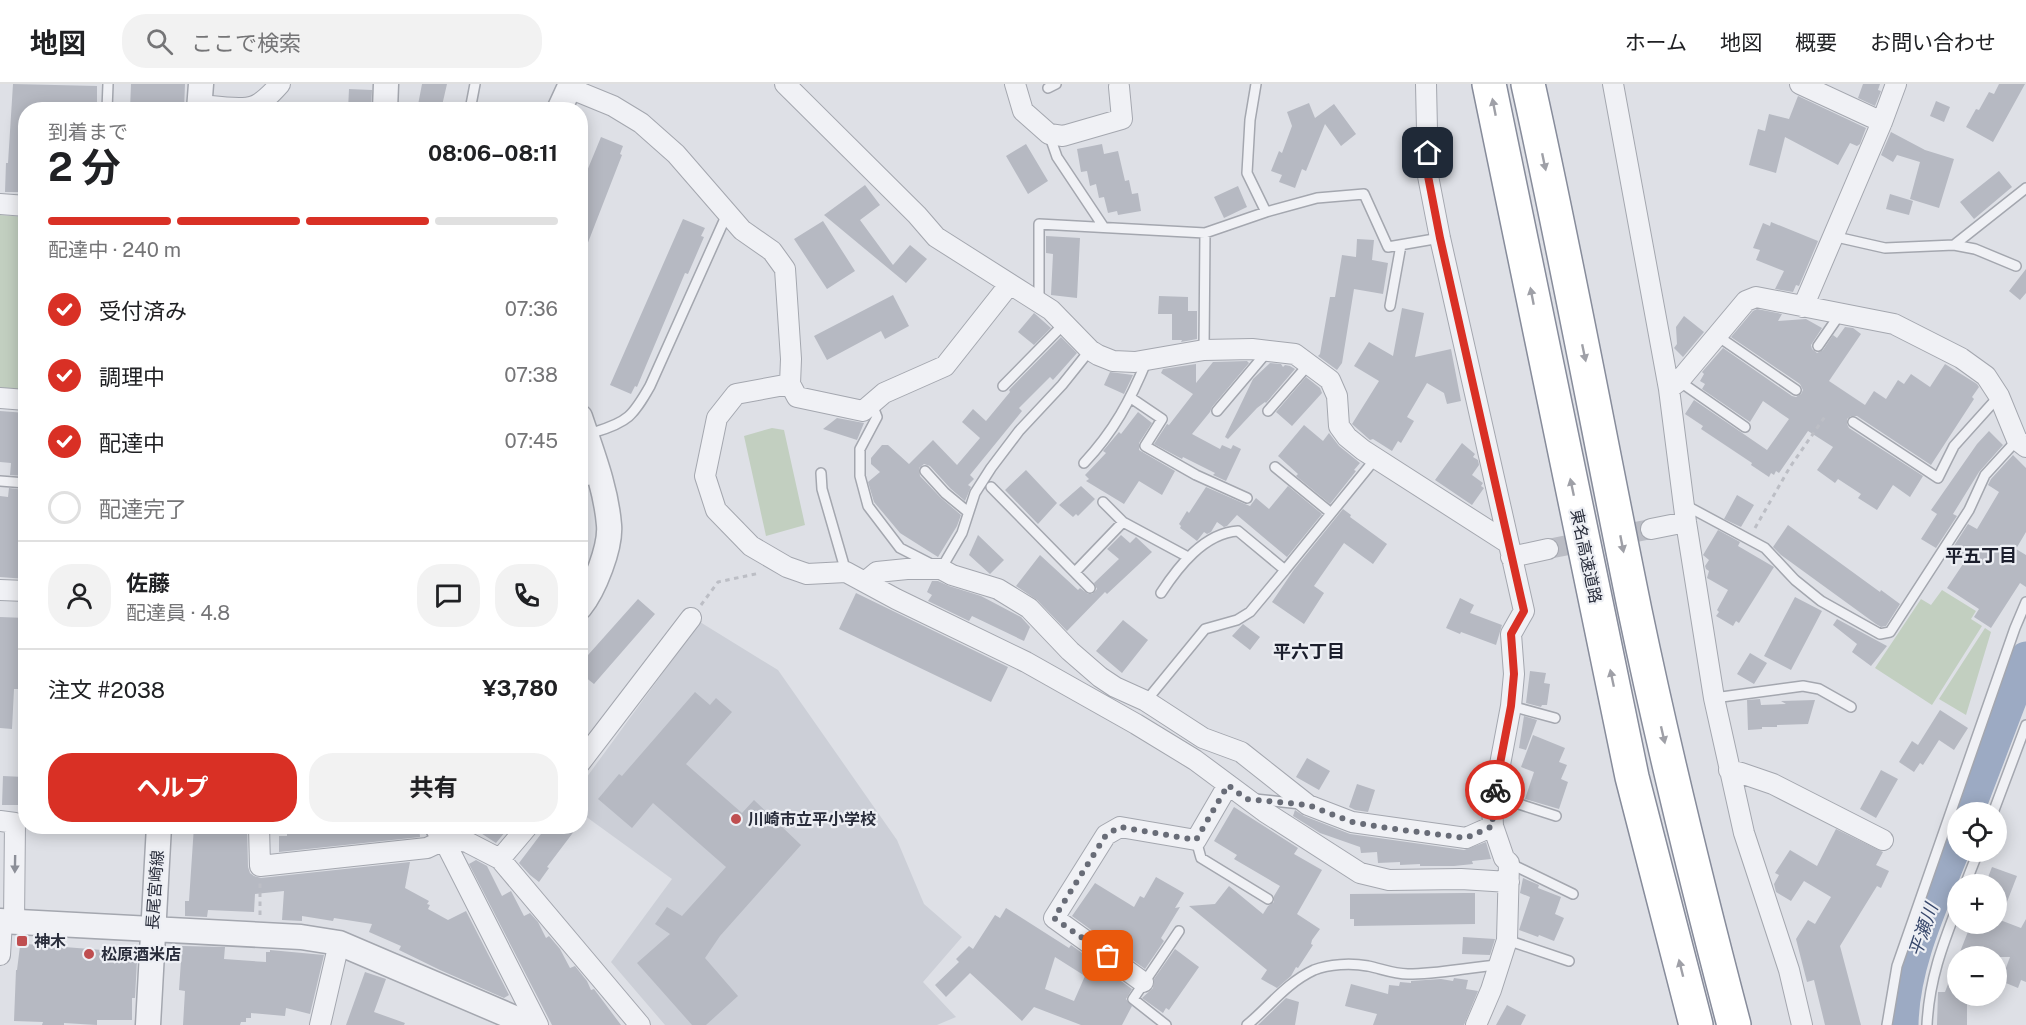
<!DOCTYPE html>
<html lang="ja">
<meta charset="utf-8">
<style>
body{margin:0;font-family:"Public Sans","Noto Sans JP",sans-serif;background:#f2f2f2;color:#202124;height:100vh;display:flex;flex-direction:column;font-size:22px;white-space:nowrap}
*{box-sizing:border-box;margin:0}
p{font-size:20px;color:#757577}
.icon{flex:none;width:33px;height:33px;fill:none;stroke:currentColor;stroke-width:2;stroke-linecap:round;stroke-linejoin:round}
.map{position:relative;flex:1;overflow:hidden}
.drawer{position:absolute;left:18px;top:18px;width:570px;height:732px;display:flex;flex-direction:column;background:#fff;border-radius:24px;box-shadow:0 3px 15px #0003}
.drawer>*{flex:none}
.tools{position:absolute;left:1947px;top:718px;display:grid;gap:12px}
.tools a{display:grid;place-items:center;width:60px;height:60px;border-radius:50%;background:#fff;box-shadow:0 3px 15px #0003;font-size:30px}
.pin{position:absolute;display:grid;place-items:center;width:51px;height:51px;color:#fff;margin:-26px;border-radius:12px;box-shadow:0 3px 9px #0006}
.courier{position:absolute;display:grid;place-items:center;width:60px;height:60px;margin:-30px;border:4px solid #d93025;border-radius:50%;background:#fff;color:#222;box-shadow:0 2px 8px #0007}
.summary em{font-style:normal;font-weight:700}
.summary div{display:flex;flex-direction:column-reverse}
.summary{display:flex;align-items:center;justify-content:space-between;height:102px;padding:0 30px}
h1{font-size:39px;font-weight:700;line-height:45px}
.bar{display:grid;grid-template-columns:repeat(4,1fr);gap:9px 6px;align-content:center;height:72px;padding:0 30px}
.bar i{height:8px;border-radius:4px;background:#e0e0e0}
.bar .active{background:#d93025}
.bar p{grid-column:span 4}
.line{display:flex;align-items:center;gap:15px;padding:0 30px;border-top:2px solid #e0e0e0}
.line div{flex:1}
.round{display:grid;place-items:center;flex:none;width:63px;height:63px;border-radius:24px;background:#f2f2f2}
ol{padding:0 30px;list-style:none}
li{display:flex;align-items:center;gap:18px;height:66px}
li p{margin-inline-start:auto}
li .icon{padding:6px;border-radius:50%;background:#d93025;color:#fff;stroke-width:4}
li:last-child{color:#757577}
li i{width:33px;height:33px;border:3px solid #e0e0e0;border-radius:50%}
.button{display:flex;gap:12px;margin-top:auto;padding:12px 30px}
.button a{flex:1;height:69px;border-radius:24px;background:#d93025;color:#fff;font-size:24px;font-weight:700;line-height:69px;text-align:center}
.button a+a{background:#f2f2f2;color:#202124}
header{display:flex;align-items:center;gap:36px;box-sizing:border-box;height:84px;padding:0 30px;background:#fff;border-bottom:2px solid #e0e0e0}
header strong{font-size:28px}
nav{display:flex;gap:33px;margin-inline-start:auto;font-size:21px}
.search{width:420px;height:54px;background:#f2f2f2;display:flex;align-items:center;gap:15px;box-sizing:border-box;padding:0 21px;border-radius:24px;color:#757577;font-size:22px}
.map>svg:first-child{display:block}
</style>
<header>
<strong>地図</strong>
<div class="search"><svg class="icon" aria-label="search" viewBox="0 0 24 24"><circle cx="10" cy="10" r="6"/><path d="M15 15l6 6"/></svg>ここで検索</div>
<nav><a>ホーム</a><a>地図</a><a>概要</a><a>お問い合わせ</a></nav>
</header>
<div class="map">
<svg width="2026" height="941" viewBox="0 0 2026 941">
<rect width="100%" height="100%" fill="#dee0e6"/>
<path fill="#cccfd7" d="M700 538 778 586 897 756 924 820 962 853 923 898 956 933 937 941H665L611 878 672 795 581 729V701Z"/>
<path fill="#c2cfc0" d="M0 131 25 133V308L0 307Z
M772 344 784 346 805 441 766 452 744 352Z
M1942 506 1976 527 1971 535 1982 542 1932 621 1875 584 1921 515 1931 521Z
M1985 544 1991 548 1966 631 1939 615Z"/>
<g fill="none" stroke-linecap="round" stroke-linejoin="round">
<path stroke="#9caac3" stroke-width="33" d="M1967 729 2026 574
M1902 941C1903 876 1935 814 1958 754"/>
</g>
<path fill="#b6b9c2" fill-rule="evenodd" d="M13 0 97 2V26H26V108H5L6 79H8Z
M131 0H185L184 26H130Z
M422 0H447L441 26H417Z
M1863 0H1880L1878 6 1881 7 1875 22 1858 14Z
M1999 0H2025L1993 58 1966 43 1976 25 1979 26 1989 8 1994 10Z
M349 5 372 6 371 26H348Z
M1798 12 1866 44 1860 60 1857 62 1850 59 1838 81 1785 53 1776 89 1749 81 1758 45 1765 47 1769 30 1789 35Z
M1936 17 1950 23 1944 38 1930 32Z
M1309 19 1315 34 1334 20 1356 50 1341 62 1325 40 1306 87 1302 85 1295 104 1279 98 1282 91 1271 87 1279 67 1282 69 1292 42 1287 28Z
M1891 48 1925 66 1954 75 1939 124 1910 115 1920 78 1897 71 1893 78 1881 71Z
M601 53 623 62 620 70 622 71 582 174 580 104Z
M1026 60 1048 97 1028 110 1006 72Z
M1102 60 1104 70 1118 67 1125 97 1129 96 1132 110 1138 109 1141 127 1118 131 1117 127 1108 129 1104 113 1099 114 1096 100 1090 102 1087 87 1081 88 1077 65Z
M1999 87 2012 103 1974 135 1960 118Z
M865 101 880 121 860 136 893 181 910 161 927 175 906 199 824 131Z
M1238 102 1247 123 1224 134 1214 113Z
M1890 110 1913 117 1909 131 1886 125Z
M683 135 705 144 701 152 704 153 688 190 685 189 637 303 635 302 631 310 610 301Z
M823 137 855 187 827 205 794 155Z
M1771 138 1818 157 1799 202 1796 201 1793 208 1775 205 1784 187 1756 176 1760 166 1753 164 1763 139 1770 142Z
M1046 152 1080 154 1077 214 1051 211 1053 170 1046 169Z
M1357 155 1374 156 1372 176 1388 179 1383 210 1354 205 1342 279 1337 286 1318 272 1320 270 1330 213H1335L1342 171 1356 173Z
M2026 185V209L2020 216 2009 207Z
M893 211 909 242 885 255 881 247 827 276 814 252Z
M1159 212 1188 213V227H1197V255L1181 258 1182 256H1172V230H1158Z
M1402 224 1424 229 1415 273 1451 265 1461 317 1447 320 1444 309 1427 299 1407 333 1414 337 1401 359 1398 357 1392 367 1373 355 1370 356 1352 340 1379 297 1354 282 1369 258 1393 272Z
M1757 225 1782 230 1778 237 1806 235 1822 244 1811 261 1812 265 1817 269 1823 266 1833 251 1837 254 1845 243 1853 244 1861 250 1829 297 1865 321 1874 307 1886 315 1898 296 1904 300 1911 290 1930 303 1945 280 1977 300 1979 303 1972 313 1974 315 1931 381 1857 332H1851L1847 335V340L1849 344 1923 392 1910 413 1893 401 1877 426 1858 414 1861 410 1838 395 1835 399 1817 386 1833 363 1808 347 1779 389 1776 387 1774 391 1771 389 1769 393 1751 381 1752 379 1701 345 1703 342 1685 330 1694 316 1767 366 1789 335 1763 317 1750 338 1702 305 1705 300 1700 297 1704 290 1702 288 1723 264 1792 312 1796 313 1801 310 1803 306 1800 300 1731 253 1753 227Z
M1034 229 1051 244 1034 261 1018 248Z
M1684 232 1704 248 1683 273 1674 264 1677 260 1676 243Z
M1061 253 1077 269 1053 296 1050 293 1019 324 1022 327 970 391 974 395 968 401 971 403 965 417 950 404 930 382 924 380 919 384 920 392 941 414 961 431 957 442 938 473 900 449 874 418 868 398 880 388 871 380V374L882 361H888L909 380 933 356 957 381 980 354 962 338 973 325 986 337 1010 308 1009 306Z
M1247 277 1249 279 1212 323 1210 328 1192 350 1220 365 1222 361 1231 365 1233 361 1241 365 1226 397 1213 391 1215 389 1183 373 1182 375 1154 360 1167 340 1169 341 1193 310 1161 289 1163 285 1196 280V299L1213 278Z
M1270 279 1281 280 1283 283 1285 281 1290 282 1295 285 1266 319 1265 318 1257 324 1228 355 1225 353 1253 295Z
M1110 288 1133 291 1124 310 1104 301Z
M1306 293 1320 304 1322 309 1292 342 1276 328Z
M0 327 26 329 25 392 10 391 11 379 0 378Z
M1138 328 1152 339 1139 359V366L1175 387 1162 411 1139 397 1124 420 1086 397 1089 395 1085 391 1106 369 1103 367 1119 348 1121 350Z
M837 334 864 339 857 356 823 345Z
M1304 341 1323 357 1329 349 1339 362 1360 379 1354 386 1356 387 1330 420 1296 392 1298 390 1278 372Z
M1989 347 2003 361 1979 388 1953 430 1957 432 1936 464 1921 455 1937 430 1931 426 1977 360Z
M1462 359 1475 370 1473 373 1478 376 1479 381 1472 391 1483 399 1481 402 1484 404 1472 421 1435 396Z
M2013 371 2026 384V448L2016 465 2026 471V503L2020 499 1991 544 1974 533 1979 525 1947 504 1965 477 1950 468 1968 440 1977 445 1999 408 1988 401 1991 395Z
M1026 386 1057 419 1038 440 1005 406Z
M1081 402 1095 415 1078 432 1076 430 1073 433 1059 421Z
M1288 402 1322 430 1287 473 1237 431 1227 442 1224 443 1217 438 1211 448 1207 450 1204 448 1197 457 1180 444 1181 442 1179 440 1187 427 1189 429 1206 403 1245 420 1250 422 1256 414 1269 425Z
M9 404 24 406 23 414H26V495L0 493V412L8 413Z
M1737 411 1754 421 1741 443 1724 435Z
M1343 425 1351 431 1350 433 1387 460 1373 480 1344 459 1314 502 1324 509 1304 540 1272 518 1293 487Z
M1788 441 1880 508 1881 506 1900 520 1886 542 1881 543 1876 540 1781 471 1773 463Z
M1718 446 1740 458 1738 462 1774 483 1739 539 1736 537 1733 542 1716 532 1719 528 1717 526 1728 506 1707 494 1709 487 1706 485 1705 482 1709 476 1703 471Z
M978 451 1004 476 990 490 969 471Z
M1121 451 1130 459 1136 453 1152 468 1107 510 1105 508 1067 547 1037 516 1016 502 1040 471 1078 506 1080 504 1088 510H1092L1097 505 1094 499 1119 475 1107 465Z
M932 497H938L949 502 981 512 1021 533 1030 543 1024 557 972 532 969 537 928 517 932 511 927 508Z
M856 509 1008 583 991 618 839 545Z
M1795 513 1822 527 1791 586 1764 572Z
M1460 514 1474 521 1470 529 1502 541 1496 561 1461 548 1460 550 1446 544Z
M638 515 655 530 594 600 580 589V580Z
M0 533 26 534V592H19L18 605H14L12 645 0 644Z
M1837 535 1887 562 1871 582 1852 568 1857 560 1833 541Z
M1123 536 1148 556 1122 589 1096 567Z
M1243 540 1260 553 1250 566 1232 552Z
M1750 569 1767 579 1754 600 1737 590Z
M1530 587 1546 589 1544 599 1550 600 1547 621H1542L1541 623 1526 619Z
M695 608 710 621 716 614 732 628 686 680 742 729 754 716 801 761 720 852 705 874 738 912 706 941H692L637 879 670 850 655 840 667 823 682 832 726 783 653 719 632 744 598 715 619 690 622 692Z
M1760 615 1761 621 1786 620 1781 617 1815 616 1808 640 1777 641V643H1762V645L1748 646 1747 616Z
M1940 626 1968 644 1954 666 1939 656 1923 681 1920 679 1914 688 1899 678 1912 657 1918 661Z
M1524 632 1537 636 1526 666 1519 664Z
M1533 651 1565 664 1559 678 1567 681 1561 695 1568 698 1559 725 1525 715 1534 688 1521 683Z
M1307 674 1330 687 1319 706 1296 693Z
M1881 686 1898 695 1876 734 1860 725Z
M3 692 24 693 23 721H2Z
M1357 700 1375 706 1368 728 1355 726 1349 723Z
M1234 723 1298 764 1294 770 1322 786 1297 830 1320 845 1312 856 1311 860 1313 861 1298 884 1296 883 1291 892 1277 904 1261 895 1267 886 1189 822 1215 820 1229 802 1263 830 1268 822 1274 818V812L1280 802 1234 775 1237 771 1214 757Z
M1295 726 1304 732 1350 750 1464 766 1486 758 1491 775 1472 777 1473 780 1454 782H1420V780L1400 781V778L1378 779 1377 768 1361 769 1360 763 1320 749 1293 732Z
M194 742H247L248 783 250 789 254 792 261 794 410 778 405 804 429 817 427 820 430 821 428 825 448 836 466 827 509 911 504 914 440 886 399 866 401 862 369 848 372 840 334 834 333 837 302 832V837L282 836 284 807 255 810 254 828 208 826 207 833 185 832V817H189Z
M287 742H419L420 753 279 768V752H287Z
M470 742H510L496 759Z
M547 742H578L547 783 549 784 539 798 530 791 519 779Z
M1836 745 1883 768 1876 781 1889 787 1881 804 1877 802 1840 862 1861 941H1825L1814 896 1807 898 1796 855 1808 836 1815 840 1831 813 1804 797 1791 817 1776 808 1774 800 1779 791 1775 789 1790 766 1817 782Z
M476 776 487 782 502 812 511 807 524 832 530 829 538 838 546 854 549 852 560 865 570 884 575 882 587 897 591 906 594 905 621 941H552L469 780Z
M1992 783 2017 792 2000 836 2021 844 2026 835V898L2021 896 2018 904 2001 897 2010 873H1958L1971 840H1996V801H1985Z
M1156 793 1184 809 1175 824 1180 823 1161 854 1164 857 1145 885 1072 832 1095 799 1134 823 1140 812 1144 814Z
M1523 794 1539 801 1538 804 1561 813 1555 830 1564 834 1554 857 1539 851 1538 853 1519 846 1530 813 1520 809Z
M1464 809H1475V840L1354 842V835H1350V810Z
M1006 824 1069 864 1071 861 1132 905 1126 915 1132 922 1122 941H1081L1034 923 1022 937 970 889 946 913 935 901 959 878 956 875 969 862 973 865 995 831 1000 834ZM1055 873 1085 892 1074 917 1045 905Z
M1463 853 1495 855 1490 871 1462 870Z
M26 860 128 868 127 875 137 876 135 914H132V936H97V941L64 939V941H42L43 938 14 937 16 886H17L20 862 26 863Z
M182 862 225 863 224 875 266 878V868H270V866L324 871 310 930 286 924 285 932 251 929V934H246V938H241L240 941H183L185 907 179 906Z
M1175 865 1199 883 1169 926 1166 924 1163 929 1142 914 1153 904 1154 895Z
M1956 879 1958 912H1967V941H1937L1938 908H1945Z
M365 888 386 895 374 928 405 939 404 941H346Z
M1454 894 1468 896 1466 905 1478 907 1464 941H1373L1377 930 1345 922 1351 900 1388 910 1389 901 1399 902 1400 898 1411 899V897L1441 895 1453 897Z
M1286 914 1299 918 1295 941H1258Z
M1507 921 1526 931 1521 941H1496Z"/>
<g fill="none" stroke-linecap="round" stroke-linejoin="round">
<path stroke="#babcc4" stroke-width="20" stroke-dasharray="20 10" stroke-linecap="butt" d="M1548 465 1651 445"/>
<g stroke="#a4a7af" stroke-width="12">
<path id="service" d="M1256 0 1250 36 1247 89 1266 128
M1048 4 1056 0
M107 26 108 0
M470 26 475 0
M1049 50 1057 73 1103 142
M1832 152 1885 164 1954 161 2026 104
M1954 161 1975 165 2016 182
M1039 218V140L1205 149 1266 128 1317 114 1364 110 1388 163 1440 154
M1390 222 1401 161
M1716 251 1796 306
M1818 262 1840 230
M1204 266 1205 149
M1679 297 1745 343
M1003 302 1064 240
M1131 314 1162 335 1145 362 1196 391 1247 414
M872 320 877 333 860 365V392L868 422 900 464 941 485 962 449 975 409 991 384 1019 347 1062 301 1090 266
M1217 327 1267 268
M1268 327 1309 280
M1853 338 1938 394 1954 362 1999 312
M595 348C628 338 633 332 650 302L727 130
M1084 379C1114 347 1130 317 1147 276
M1275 383 1331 429
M925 387 945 409 968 428
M821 389 822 405 846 488
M0 397 26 399
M991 403 1090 504
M1103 418 1123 438 1188 473
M1685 421 1765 464 1795 496 1821 517 1880 550 1890 548 1969 426 1985 391 2017 356
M1075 488 1123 438
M1161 509C1178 483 1204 449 1238 447L1285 486 1376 374
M1714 614 1803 602 1819 605 1851 623
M1146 617 1205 545 1237 536 1250 528 1285 486
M1511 622 1555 634
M1494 712 1556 732
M1255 715 1301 720
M1993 729 2026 641
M1196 756 1201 774 1268 815
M1509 779 1573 810
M1965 801 1978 768
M1507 856 1569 877
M1166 941 1133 915 1179 847
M1247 941C1269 923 1286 899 1314 886 1329 880 1351 879 1368 882 1382 885 1394 890 1408 890 1439 890 1469 883 1499 881
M1887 941 1897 882 2015 544 2026 518
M1927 941C1929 897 1942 862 1958 821"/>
</g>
<g stroke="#a4a7af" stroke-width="22">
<path id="minor" d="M785 0 917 131 936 153 1051 226 1090 266 1098 271 1113 277 1135 278 1204 266 1252 265 1295 270 1330 296 1337 312 1339 342 1347 353 1363 366 1508 459
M1015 0 1023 27 1049 50 1063 52 1122 35 1119 3
M1426 0 1428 92 1440 154 1524 527 1511 550 1514 590 1511 622 1492 723 1493 742 1504 774 1509 779 1507 856 1491 906 1476 941
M1613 0 1669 305 1686 438 1714 614 1744 749 1789 886 1802 941
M1800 0 1882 38
M569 4 613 22 641 39 676 70 742 146 772 167 785 185 791 275 790 300 797 313 863 327 884 309 945 282 1009 201
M200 21C213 22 242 27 254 22 264 18 273 8 280 0
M0 120 26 122
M1803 223 1882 38 1896 0
M790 300 736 310 717 334 705 392 716 426 751 462 787 483 807 490 846 488 896 515 1026 578 1136 640 1195 676 1265 728 1360 789 1389 796 1461 795 1509 798
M1669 305 1679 297 1746 217 1756 213 1894 240 1961 274 1986 292 1999 312 2017 356 2026 363
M0 314 26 316
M580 393 598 387
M1651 445 1686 438
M1511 473 1548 465
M865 498 877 488 907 485H941L952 491 998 505 1029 524 1070 567 1100 593 1115 603 1146 617 1203 654 1241 668 1308 721 1352 738 1466 754 1493 742
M0 506 26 507
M580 679 691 534
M1729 686 1741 689 1773 700 1883 756
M0 737 15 739 14 838
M259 742 260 782 427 764 444 756H457L467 758 500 775 640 941
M444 756 538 941
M500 775 528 742
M0 871 2 837
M1143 898 1054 834 1106 751 1120 743 1196 756 1228 701
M320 941 339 859"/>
</g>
<g stroke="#a4a7af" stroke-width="27">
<path id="tertiary" d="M199 26 201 0
M385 26 386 0
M559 26 571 0
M580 333C592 369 606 404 609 441 611 463 594 506 580 523
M437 742 444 756
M0 837 301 853 339 859 531 941
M148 941 159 742"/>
</g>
<g stroke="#878c9b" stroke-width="36">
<path id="motorway" d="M1489 0 1632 693 1696 941
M1528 0C1567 175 1599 351 1635 527 1664 666 1698 804 1734 941"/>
</g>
<path stroke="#bcbec5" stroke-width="3" stroke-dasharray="4.5 4.5" stroke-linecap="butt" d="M1755 444 1790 383 1826 331
M701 521 718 498 760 489
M260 831V799"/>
<use href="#service" stroke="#f0f1f5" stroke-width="9"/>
<use href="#minor" stroke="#f0f1f5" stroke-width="20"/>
<use href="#tertiary" stroke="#f0f1f5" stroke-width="24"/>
<use href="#motorway" stroke="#fff" stroke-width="33"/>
</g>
<defs><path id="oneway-solid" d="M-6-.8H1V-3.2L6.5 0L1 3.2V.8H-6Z" transform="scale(1.5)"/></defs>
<g fill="#9fa0a7">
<use href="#oneway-solid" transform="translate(1494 23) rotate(-101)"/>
<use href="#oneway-solid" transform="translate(1544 78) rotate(78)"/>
<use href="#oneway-solid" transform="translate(1532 212) rotate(-101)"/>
<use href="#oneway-solid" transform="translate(1584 269) rotate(78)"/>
<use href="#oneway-solid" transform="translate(1572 403) rotate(-102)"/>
<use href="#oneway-solid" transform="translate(1622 460) rotate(79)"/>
<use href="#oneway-solid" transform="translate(1612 594) rotate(-102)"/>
<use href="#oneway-solid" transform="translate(1663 651) rotate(77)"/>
<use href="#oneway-solid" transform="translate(1681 884) rotate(-104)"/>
</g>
<use fill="#8c8f98" href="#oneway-solid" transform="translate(15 780) rotate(91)"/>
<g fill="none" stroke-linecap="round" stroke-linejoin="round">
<path stroke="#686c77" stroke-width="6" stroke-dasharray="0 10.8" d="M1108 872 1054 834 1106 751 1120 743 1196 756 1228 701 1246 715 1308 721 1352 738 1387 744 1466 754 1493 742 1492 723 1495 706"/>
<path stroke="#d93025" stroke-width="8" d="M1428 69V92L1440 154 1524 527 1511 550 1514 590 1511 622 1495 706"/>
</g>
<g fill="#bf4e50" stroke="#edeff4" stroke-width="2">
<circle cx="736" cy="735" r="6"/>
<rect x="16" y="851" width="12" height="12" rx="3"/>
<circle cx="89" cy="870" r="6"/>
</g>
<g text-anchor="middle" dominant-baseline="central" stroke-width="4.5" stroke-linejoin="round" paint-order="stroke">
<g font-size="16" fill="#292d3b" stroke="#edeff4">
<text transform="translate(1586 472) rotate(78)">東名高速道路</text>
<text transform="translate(155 806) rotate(-86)">長尾宮崎線</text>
</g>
<g font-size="16" font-weight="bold" fill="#292d3b" stroke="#edeff4" text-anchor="start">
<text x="748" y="735">川崎市立平小学校</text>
<text x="34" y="857">神木</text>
<text x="101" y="870">松原酒米店</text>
</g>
<g font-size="18" font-weight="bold" fill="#1b1e2c" stroke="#edeff4">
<text x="1981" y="471">平五丁目</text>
<text x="1309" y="567">平六丁目</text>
</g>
<g font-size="18" font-style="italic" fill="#37476b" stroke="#edeff4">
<text transform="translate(1923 846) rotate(-71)">平瀬川</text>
</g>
</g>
</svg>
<div class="tools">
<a><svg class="icon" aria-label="locate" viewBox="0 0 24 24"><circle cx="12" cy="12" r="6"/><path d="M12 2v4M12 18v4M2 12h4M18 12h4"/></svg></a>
<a>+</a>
<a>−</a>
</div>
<div class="pin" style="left:1108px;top:872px;background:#ea580c"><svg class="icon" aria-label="bag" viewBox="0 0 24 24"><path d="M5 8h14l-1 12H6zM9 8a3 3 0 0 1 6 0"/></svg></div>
<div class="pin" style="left:1428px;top:69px;background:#1f2937"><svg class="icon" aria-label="home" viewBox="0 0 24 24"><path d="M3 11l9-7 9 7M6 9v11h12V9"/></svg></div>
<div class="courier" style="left:1495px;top:706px"><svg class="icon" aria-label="bike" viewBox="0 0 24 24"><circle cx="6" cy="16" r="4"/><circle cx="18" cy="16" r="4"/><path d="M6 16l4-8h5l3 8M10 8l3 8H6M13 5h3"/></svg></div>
<section class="drawer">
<div class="summary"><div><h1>2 分</h1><p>到着まで</p></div><em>08:06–08:11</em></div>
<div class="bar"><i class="active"></i><i class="active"></i><i class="active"></i><i></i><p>配達中 · 240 m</p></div>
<ol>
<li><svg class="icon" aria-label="check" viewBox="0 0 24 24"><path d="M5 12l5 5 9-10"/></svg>受付済み<p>07:36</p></li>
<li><svg class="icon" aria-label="check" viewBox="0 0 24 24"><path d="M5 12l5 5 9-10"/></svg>調理中<p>07:38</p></li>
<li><svg class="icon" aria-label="check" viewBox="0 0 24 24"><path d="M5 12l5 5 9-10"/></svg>配達中<p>07:45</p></li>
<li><i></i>配達完了</li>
</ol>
<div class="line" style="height:108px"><a class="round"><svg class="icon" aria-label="person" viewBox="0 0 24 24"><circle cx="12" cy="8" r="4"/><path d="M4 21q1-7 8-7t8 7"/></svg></a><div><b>佐藤</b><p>配達員 · 4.8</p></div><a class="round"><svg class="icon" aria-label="chat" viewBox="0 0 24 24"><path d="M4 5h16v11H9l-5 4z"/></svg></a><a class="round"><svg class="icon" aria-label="phone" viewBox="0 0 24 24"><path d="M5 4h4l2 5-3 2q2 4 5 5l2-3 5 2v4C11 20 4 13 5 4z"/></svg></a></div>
<div class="line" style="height:78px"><div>注文 #2038</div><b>¥3,780</b></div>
<div class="button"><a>ヘルプ</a><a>共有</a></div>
</section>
</div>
